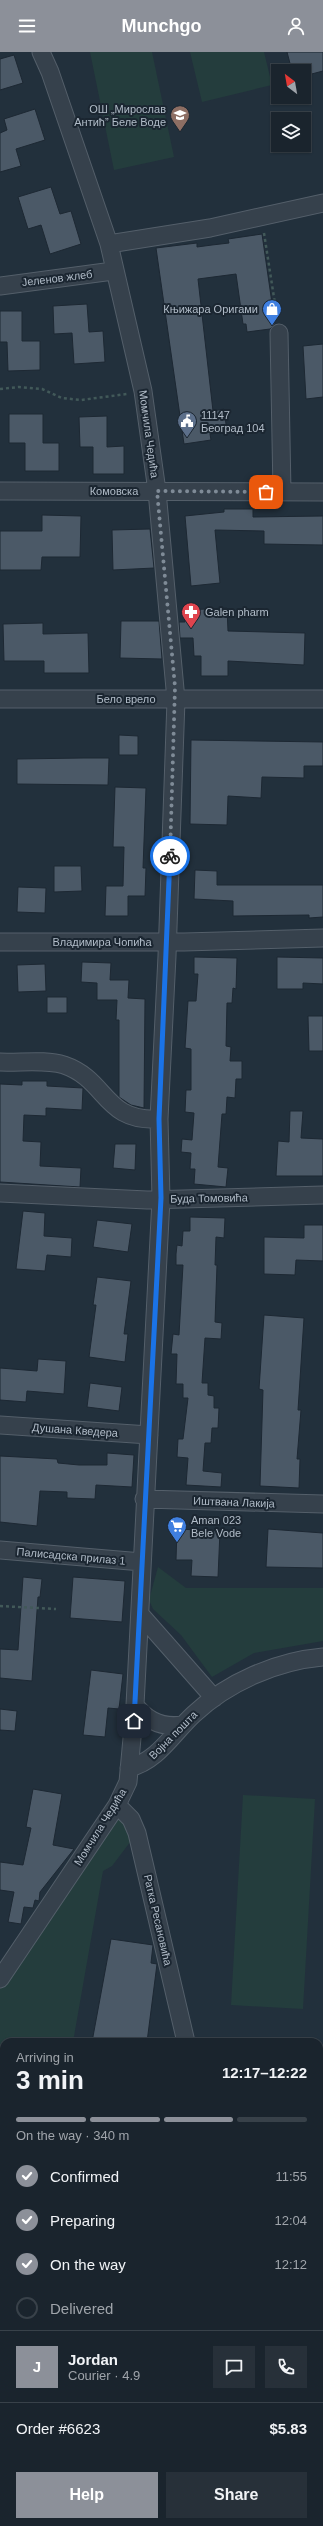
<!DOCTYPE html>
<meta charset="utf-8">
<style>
body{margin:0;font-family:Helvetica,sans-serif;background:#273039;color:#f1f3f6;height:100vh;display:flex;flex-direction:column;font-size:15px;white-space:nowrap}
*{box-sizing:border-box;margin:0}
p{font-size:13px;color:#9fa4aa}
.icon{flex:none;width:22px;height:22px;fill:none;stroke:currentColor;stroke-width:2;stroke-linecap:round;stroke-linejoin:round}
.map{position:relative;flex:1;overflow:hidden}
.side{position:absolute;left:0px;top:1986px;width:323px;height:488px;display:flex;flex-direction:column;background:#1a242d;border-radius:12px 12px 0 0;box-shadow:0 1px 3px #0004,0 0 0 1px #384149}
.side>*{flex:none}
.needle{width:26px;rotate:329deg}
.buttons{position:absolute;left:271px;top:12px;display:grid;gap:8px}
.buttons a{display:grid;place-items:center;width:40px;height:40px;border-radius:0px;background:#1a242d;box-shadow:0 1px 3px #0004,0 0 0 1px #384149;font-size:20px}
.pin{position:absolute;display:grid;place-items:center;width:34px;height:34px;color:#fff;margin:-17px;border-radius:8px;box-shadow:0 2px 6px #0006}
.courier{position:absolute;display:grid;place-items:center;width:40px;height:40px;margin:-20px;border:3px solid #1a73e8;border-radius:50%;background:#fff;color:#222;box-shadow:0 1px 5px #0007}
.summary em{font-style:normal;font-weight:700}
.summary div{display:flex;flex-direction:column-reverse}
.summary{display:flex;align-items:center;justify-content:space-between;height:68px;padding:0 16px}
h1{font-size:26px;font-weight:700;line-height:30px}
.bar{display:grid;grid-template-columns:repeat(4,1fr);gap:6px 4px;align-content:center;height:48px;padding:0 16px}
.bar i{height:5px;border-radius:3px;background:#384149}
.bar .on{background:#8c9099}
.bar p{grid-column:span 4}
.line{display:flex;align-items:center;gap:10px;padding:0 16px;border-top:1px solid #384149}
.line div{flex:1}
.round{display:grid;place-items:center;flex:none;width:42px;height:42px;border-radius:0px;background:#273039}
ol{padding:0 16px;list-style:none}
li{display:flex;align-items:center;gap:12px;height:44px}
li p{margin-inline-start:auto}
li .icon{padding:4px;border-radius:50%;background:#8c9099;color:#fff;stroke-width:4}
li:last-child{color:#9fa4aa}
li i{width:22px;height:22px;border:2px solid #384149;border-radius:50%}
.action{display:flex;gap:8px;margin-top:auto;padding:8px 16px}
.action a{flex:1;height:46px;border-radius:0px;background:#8c9099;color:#fff;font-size:16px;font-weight:700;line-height:46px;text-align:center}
.action a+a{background:#273039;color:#f1f3f6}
header{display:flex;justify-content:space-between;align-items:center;height:52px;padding:0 16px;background:#8c9099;color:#fff;font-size:18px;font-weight:700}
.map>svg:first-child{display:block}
</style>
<header><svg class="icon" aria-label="menu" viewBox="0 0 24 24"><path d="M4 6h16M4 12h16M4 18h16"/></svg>Munchgo<svg class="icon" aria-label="person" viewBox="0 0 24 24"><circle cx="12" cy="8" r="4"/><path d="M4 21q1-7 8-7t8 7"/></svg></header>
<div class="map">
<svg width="323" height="2474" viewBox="0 0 323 2474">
<rect width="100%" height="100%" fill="#22303c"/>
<path fill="#243d3d" d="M90 0H152L174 105 114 118Z
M190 0H264L272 33 202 50Z
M158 1515 186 1536H323V1589L254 1601 212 1625 181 1583 153 1557 149 1548Z
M243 1743 315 1747 303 1957 231 1953Z
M117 1753 137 1781 112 1814 103 1819 73 1990H4V2103L0 2106V1927Z"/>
<path fill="#4b5967" stroke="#1d2833" d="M287 0H323V19L304 24V19H292Z
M14 3 23 31 0 38V7Z
M35 57 45 88 16 97 21 114 0 120V81L7 78 4 67Z
M51 135 60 162 71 159 81 192 50 202 41 173 28 177 18 145Z
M262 182 275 272 270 277 247 280 246 272H243L236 222 198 227 213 359 224 357 227 380 210 382 211 388 184 392 156 196 197 191V195L212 193 229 191 228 187Z
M87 252 89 280 103 279 105 310 74 312 72 281 54 282 53 254Z
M0 259H22V289H40V318L8 319 7 290H0Z
M323 292V345L306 347 303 294Z
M9 362H43V391H59V419H25V391H9Z
M107 364V395L124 394V422H93V395H80L79 365Z
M224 457H253V465L323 464V493L264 492V479L215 478 220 531 191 534 185 464 224 460Z
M42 463 81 464 80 505H42L41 518H0V479H42Z
M150 477 154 516 113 518 112 478Z
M227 556 228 579 305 581 304 613 228 609V624H201V604H194L193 586H180L179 570H185V558Z
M121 569H159L162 607 120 606Z
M43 571V582L88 581 89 621H44V609H4L3 572Z
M119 683 138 684V703H119Z
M191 688 323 690V714H304V726L262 725 261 746 228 744 227 773 190 772Z
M83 706H109L108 733 17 732V707Z
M115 735 146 736 143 816H146L145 844H128V864H105L106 834H123L124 795H113Z
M54 814H81L82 839 54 840Z
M195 818 217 819V833H323V865L309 866V863L233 864V849L194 847Z
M18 835 46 836 45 861 17 860Z
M194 905 237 906 236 937 233 936 232 951H227L226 994 231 995 230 1009H242V1027H236L235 1046 227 1045 226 1062H222L218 1115 228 1116 226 1135 194 1132 195 1117H190L191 1101 181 1100 182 1087 192 1088 194 1061 185 1060 186 1038H191V997L185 996 188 949H196L198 922H194Z
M277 905 323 906V932L303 931V937H277Z
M82 910 111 911 110 928H129L128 946 145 947 144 1056 131 1053 119 1045V968H116L117 948H97V931L81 930Z
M45 912 46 939 18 940 17 913Z
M47 945H67V961H47Z
M308 964H323V999H309Z
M22 1029H47V1034L83 1036 82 1058 46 1056V1064L24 1063 23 1089 41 1090 40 1114 81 1116 80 1135 0 1130V1032L22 1033Z
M290 1059H303L301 1086 323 1087V1124H276L278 1089 289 1090Z
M115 1092H136L135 1118 113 1116Z
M23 1159 45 1161 44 1184 72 1186 71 1205 47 1203 45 1219 16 1217Z
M190 1165 225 1166 224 1186 216 1185 215 1213H217L215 1270 222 1271 221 1287 205 1286 202 1331H208V1343L214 1344V1356H219L218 1376H212L211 1391H205L203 1419 222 1421 221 1435 186 1433 188 1406 177 1405 178 1387H183L188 1346H183V1332H176L177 1302H171L173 1282 179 1283 183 1213H176V1202L177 1193 182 1194 183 1179H190Z
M97 1168 132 1172 128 1200 93 1195Z
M304 1173H323V1209L296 1208 295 1223 264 1222V1185L304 1186Z
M97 1225 131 1229 124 1282H128L125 1310 89 1305 96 1253H93Z
M264 1263 304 1266 298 1358H301L297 1407H300L299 1436 260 1434 263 1338 259 1337Z
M38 1307 66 1309 64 1342 27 1339 26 1350 0 1348V1316L37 1319Z
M90 1331 122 1335 119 1359 87 1355Z
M107 1401 134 1403 132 1435 96 1433 95 1447 67 1446V1440L40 1439 37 1474 0 1470V1404L57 1407 58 1411 79 1413H107Z
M177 1477 220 1479 218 1525 191 1524 192 1508H176Z
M268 1477 323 1481V1516L266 1515Z
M23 1525 42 1527 40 1545H38L32 1629 0 1626V1597L18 1598Z
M73 1525 125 1529 122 1570 70 1566Z
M91 1618 123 1622 119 1657 108 1656 105 1685 83 1683Z
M0 1657 17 1659 15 1679 0 1678Z
M33 1737 62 1742 53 1793 74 1797 40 1840 39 1849 35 1848 33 1856 24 1855 21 1872 8 1870 14 1840 0 1838V1810L23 1813 31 1776 26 1775Z
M111 1887 153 1893 151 1911 157 1912 147 1990H92Z"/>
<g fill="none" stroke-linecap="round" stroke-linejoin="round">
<g stroke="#545f6a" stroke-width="19">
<path id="minor" d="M109 192 210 176 323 151
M0 234 113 219
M279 281 282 440
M0 439 323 440
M0 647H323
M0 890H184L323 886
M0 1010C20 1011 45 1007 64 1013 108 1028 103 1070 159 1067
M0 1141 147 1148 323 1143
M0 1373 149 1383
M144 1447 323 1452
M0 1498 142 1510
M140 1562 214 1646
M135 1653C147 1669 162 1676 182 1673
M129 1716C158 1709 173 1681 194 1662 228 1630 277 1609 323 1605
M117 1753 131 1767 137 1781 186 1990
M0 1927 117 1753 128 1730 135 1653 161 1147 159 1067 167 904 176 648 157 439 143 339 109 192 50 20 41 0
M0 2259 4 2260
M319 2350 323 2349
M305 2470 306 2474
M36 2474 37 2470
M159 2474 160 2470"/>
</g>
<path stroke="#425959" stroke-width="2.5" stroke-dasharray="3 3" stroke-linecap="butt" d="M264 181 277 265
M0 337 19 335 42 337 62 346 81 348 127 342
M0 1554 56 1557"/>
<use href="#minor" stroke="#36414c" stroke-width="17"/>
</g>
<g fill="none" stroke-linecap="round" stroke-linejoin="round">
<path stroke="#7f8b97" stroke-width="4" stroke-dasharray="0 7.2" d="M170 804 175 635 157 439 266 440"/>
<path stroke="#1a73e8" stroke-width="5" d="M134 1669 161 1146 159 1067 170 804"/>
</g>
<defs>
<g id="school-pin" transform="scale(1)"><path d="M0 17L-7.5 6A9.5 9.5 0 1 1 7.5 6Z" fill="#8d6e63" stroke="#1b2631"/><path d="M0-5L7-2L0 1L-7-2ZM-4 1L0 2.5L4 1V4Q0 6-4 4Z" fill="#fff"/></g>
<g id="shop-pin" transform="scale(1)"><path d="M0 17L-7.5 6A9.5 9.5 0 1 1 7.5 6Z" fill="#3f7fe0" stroke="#1b2631"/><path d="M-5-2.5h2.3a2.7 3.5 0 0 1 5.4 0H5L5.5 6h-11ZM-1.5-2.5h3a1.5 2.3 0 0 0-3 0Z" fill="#fff"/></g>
<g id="civic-pin" transform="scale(1)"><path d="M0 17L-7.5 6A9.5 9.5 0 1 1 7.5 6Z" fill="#5c6f8a" stroke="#1b2631"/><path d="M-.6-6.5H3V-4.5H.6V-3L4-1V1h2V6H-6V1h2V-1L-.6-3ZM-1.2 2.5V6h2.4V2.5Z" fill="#fff"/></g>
<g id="pharmacy-pin" transform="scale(1)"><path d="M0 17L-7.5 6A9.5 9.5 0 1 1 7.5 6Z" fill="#e0444e" stroke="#1b2631"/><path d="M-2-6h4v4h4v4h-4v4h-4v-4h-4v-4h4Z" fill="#fff"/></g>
<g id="supermarket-pin" transform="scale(1)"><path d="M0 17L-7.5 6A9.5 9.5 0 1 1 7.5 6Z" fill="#3f7fe0" stroke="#1b2631"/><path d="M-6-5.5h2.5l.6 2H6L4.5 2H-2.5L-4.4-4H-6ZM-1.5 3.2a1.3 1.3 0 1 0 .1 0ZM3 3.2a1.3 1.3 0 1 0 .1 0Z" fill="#fff"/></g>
</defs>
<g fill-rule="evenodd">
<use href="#school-pin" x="180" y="63"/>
<use href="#shop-pin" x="272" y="257"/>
<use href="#civic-pin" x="187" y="369"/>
<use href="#pharmacy-pin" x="191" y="560"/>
<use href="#supermarket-pin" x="177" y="1474"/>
</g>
<g text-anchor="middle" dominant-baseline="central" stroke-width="4" stroke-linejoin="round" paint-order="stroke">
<g font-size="11" fill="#b1bcc8" stroke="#1b2631" text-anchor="start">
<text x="166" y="57" text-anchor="end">ОШ „Мирослав<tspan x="166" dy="13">Антић” Беле Воде</tspan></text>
<text x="258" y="257" text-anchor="end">Књижара Оригами</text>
<text x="201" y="363">11147<tspan x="201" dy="13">Београд 104</tspan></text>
<text x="205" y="560">Galen pharm</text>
<text x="191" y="1468">Aman 023<tspan x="191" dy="13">Bele Vode</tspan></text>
</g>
<g font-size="11" fill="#b1bcc8" stroke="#1b2631">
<text transform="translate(57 226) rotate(-7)">Јеленов жлеб</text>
<text transform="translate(149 382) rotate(82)">Момчила Чедића</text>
<text x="114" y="439">Комовска</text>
<text x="126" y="647">Бело врело</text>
<text x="102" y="890">Владимира Чопића</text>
<text transform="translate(209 1146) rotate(-1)">Буда Томовића</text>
<text transform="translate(75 1378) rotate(4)">Душана Кведера</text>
<text transform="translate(234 1450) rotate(2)">Иштвана Лакија</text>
<text transform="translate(71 1504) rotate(5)">Палисадска прилаз 1</text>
<text transform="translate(173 1683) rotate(-45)">Војна пошта</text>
<text transform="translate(100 1775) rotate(-58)">Момчила Чедића</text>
<text transform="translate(158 1868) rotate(77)">Ратка Ресановића</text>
</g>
</g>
</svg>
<div class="buttons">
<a><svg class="needle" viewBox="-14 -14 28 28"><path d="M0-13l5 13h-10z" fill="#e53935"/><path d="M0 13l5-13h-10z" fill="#9fa4aa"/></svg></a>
<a><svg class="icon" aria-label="layers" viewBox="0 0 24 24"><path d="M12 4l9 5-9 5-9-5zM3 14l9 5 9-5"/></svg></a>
</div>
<div class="pin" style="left:266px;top:440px;background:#ea580c"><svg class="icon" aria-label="bag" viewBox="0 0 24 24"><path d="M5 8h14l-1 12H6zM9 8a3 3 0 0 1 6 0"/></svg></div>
<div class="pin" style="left:134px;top:1669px;background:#1f2937"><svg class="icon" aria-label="home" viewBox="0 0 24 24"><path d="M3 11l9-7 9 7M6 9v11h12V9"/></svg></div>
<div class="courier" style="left:170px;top:804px"><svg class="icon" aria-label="bike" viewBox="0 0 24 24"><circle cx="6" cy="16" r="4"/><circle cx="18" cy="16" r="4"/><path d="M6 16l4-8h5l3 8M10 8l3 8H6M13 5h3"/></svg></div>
<section class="side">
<div class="summary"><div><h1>3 min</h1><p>Arriving in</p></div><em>12:17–12:22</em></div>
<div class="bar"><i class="on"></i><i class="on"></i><i class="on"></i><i></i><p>On the way · 340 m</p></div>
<ol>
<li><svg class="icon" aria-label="check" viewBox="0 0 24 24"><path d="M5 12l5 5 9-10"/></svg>Confirmed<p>11:55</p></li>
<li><svg class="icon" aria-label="check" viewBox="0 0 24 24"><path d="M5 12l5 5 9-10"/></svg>Preparing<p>12:04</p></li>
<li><svg class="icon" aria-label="check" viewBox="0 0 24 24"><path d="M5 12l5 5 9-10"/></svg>On the way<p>12:12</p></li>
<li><i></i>Delivered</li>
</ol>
<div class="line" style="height:72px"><b class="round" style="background:#8c9099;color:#fff">J</b><div><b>Jordan</b><p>Courier · 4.9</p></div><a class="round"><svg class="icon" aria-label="chat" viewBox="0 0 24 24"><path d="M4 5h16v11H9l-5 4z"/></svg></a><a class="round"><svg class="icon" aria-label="phone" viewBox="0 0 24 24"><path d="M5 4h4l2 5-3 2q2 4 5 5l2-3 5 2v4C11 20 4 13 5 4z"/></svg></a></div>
<div class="line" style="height:52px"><div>Order #6623</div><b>$5.83</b></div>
<div class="action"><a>Help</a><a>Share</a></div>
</section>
</div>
